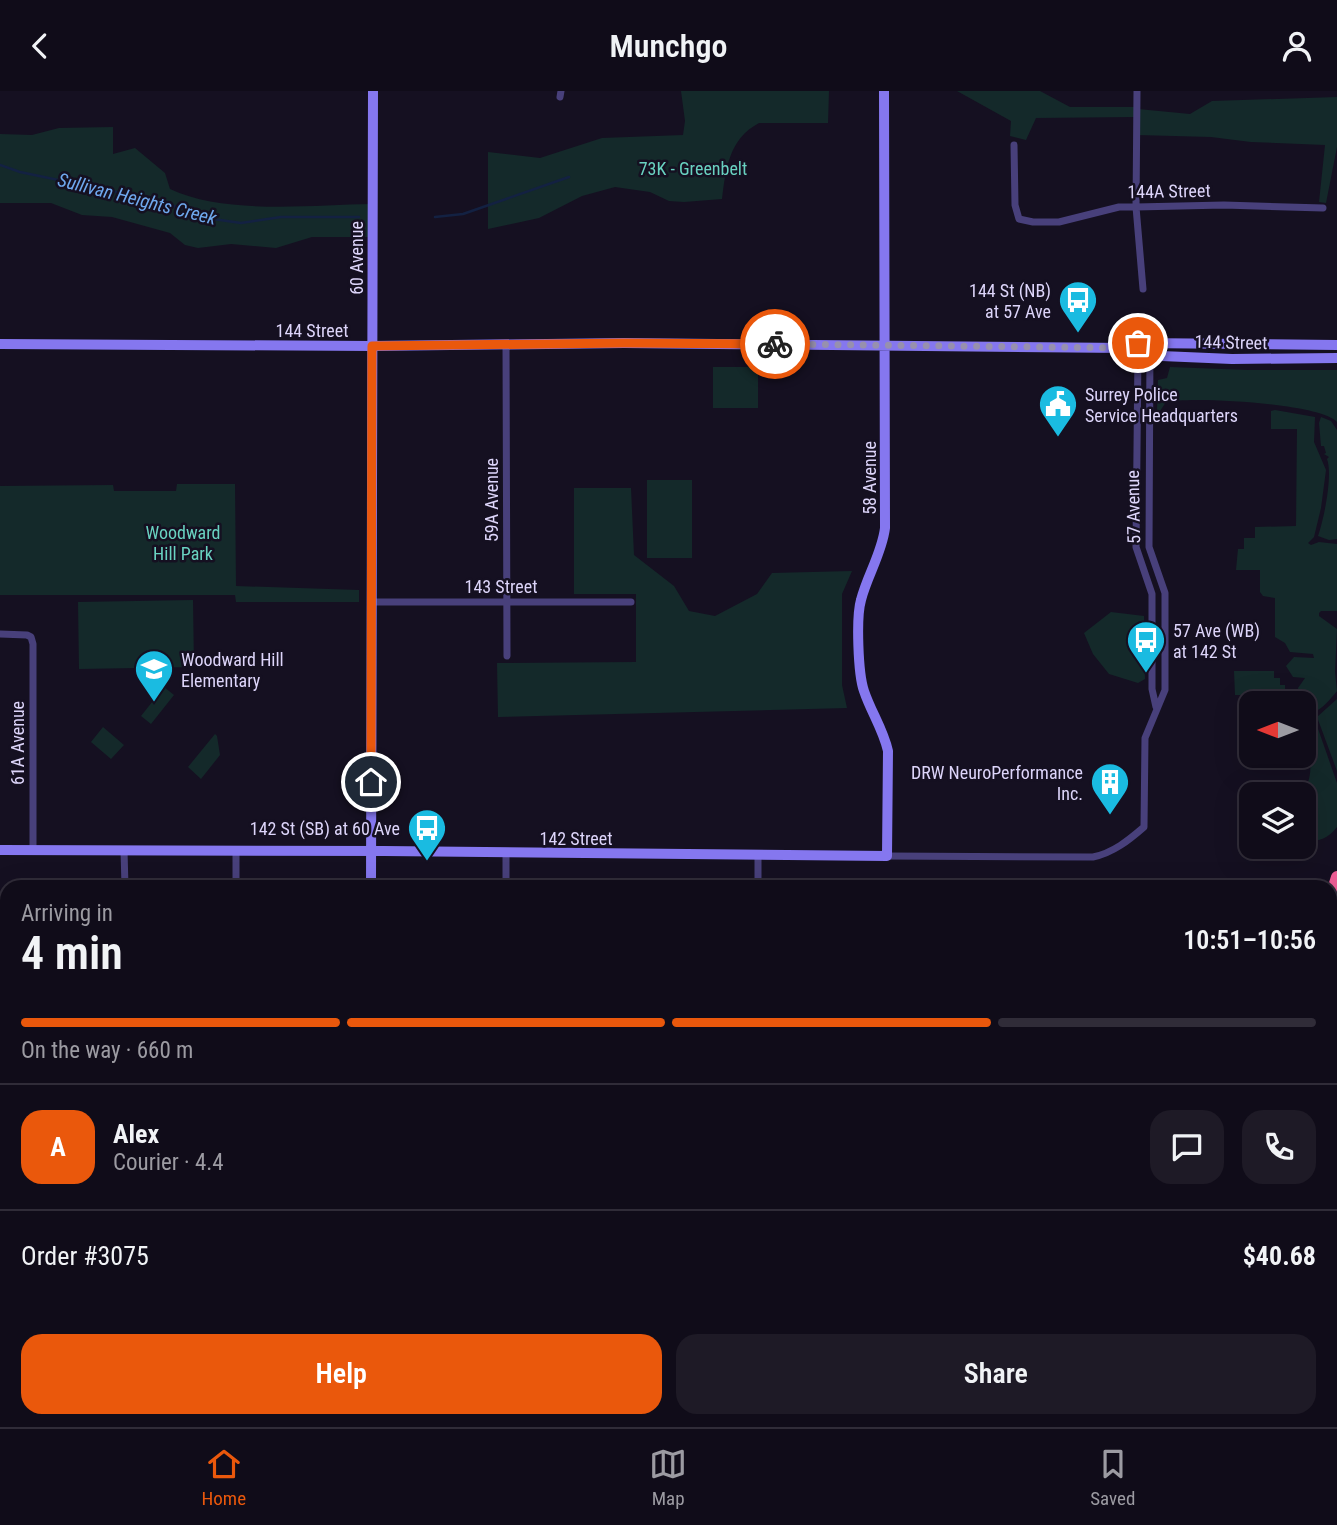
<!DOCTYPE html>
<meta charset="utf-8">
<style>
body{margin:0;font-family:"Roboto Condensed",sans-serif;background:#1e1a26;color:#f1f3f6;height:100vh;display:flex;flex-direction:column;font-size:26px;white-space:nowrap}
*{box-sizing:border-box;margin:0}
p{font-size:23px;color:#9c9ba2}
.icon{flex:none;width:38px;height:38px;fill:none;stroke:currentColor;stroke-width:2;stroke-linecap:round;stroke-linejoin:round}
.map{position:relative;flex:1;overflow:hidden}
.details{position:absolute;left:0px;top:789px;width:1337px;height:548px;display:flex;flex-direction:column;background:#100c19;border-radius:21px 21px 0 0;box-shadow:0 7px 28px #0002,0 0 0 2px #302c38}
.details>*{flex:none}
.needle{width:46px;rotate:270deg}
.controls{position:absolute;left:1239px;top:600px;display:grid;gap:14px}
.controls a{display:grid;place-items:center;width:77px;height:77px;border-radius:14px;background:#100c19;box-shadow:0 7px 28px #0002,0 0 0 2px #302c38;font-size:35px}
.pin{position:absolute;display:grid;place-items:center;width:60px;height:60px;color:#fff;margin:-30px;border:4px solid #fff;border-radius:50%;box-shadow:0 2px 7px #0007}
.courier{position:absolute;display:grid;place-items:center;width:70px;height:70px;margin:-35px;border:5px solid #ea580c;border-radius:50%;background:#fff;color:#222;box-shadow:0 2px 9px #0007}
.headline em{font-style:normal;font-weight:600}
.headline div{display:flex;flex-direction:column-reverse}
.headline{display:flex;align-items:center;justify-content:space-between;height:119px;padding:0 21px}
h1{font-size:46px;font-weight:600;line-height:52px}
.bar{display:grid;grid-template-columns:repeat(4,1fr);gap:10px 7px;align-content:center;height:84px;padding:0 21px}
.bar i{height:9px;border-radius:5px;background:#302c38}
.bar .selected{background:#ea580c}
.bar p{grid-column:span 4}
.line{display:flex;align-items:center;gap:18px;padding:0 21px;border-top:2px solid #302c38}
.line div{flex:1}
.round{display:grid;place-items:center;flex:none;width:74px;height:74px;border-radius:21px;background:#1e1a26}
.button{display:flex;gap:14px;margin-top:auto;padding:14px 21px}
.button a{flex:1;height:80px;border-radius:21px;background:#ea580c;color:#fff;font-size:28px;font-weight:600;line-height:80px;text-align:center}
.button a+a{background:#1e1a26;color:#f1f3f6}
header{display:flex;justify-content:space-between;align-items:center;height:91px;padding:0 21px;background:#100c19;font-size:32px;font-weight:600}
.dock{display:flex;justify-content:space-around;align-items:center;height:98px;border-top:2px solid #302c38;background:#100c19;font-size:19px;color:#9c9ba2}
.dock a{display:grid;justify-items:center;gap:4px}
.dock .selected{color:#ea580c}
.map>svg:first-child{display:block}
</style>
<header><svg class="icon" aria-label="back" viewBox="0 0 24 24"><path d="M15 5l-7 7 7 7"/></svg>Munchgo<svg class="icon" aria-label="person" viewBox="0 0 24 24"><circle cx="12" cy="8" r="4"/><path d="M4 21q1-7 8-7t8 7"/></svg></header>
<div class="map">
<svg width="1337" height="1336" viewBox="0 0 1337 1336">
<rect width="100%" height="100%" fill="#151021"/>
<path fill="#14292a" d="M681 0H829L828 32H759C729 48 726 77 722 108L684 111 669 110 650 101 615 96 582 105 539 127 488 138V61L540 67 602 47 683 44 685 30Z
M957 0H1040L1070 16H1134V26L1036 27 1026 49 1010 45 1011 30Z
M1337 6V56L1326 112 1319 111 1325 54 1251 51 1211 46 1137 44 1138 18 1190 23 1212 10Z
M113 36V63L135 57 165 82 170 98C225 124 311 114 371 113L370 146H312L276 157 231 153 198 157 185 154 170 142 112 126 82 124 51 112H0V43L32 44 59 37Z
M713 276H758V317H713Z
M1170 276 1248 279H1337V331C1321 312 1190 305 1166 311L1160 320H1157L1158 289 1167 287Z
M1275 319 1315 326 1314 351 1326 379 1321 417 1314 446 1308 452 1311 454 1319 451 1337 453V520H1321L1319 522V525L1337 538 1335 581 1337 600C1328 611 1318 624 1304 622V612H1299L1298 597 1305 587 1293 586 1286 575 1294 566 1314 567 1313 563 1290 561 1285 552 1275 546V507L1263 505 1260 501V479H1236L1238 458H1244V447H1255V436L1296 435 1297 338H1271V320Z
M1321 326 1331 330 1337 339V448L1329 449 1318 445C1324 428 1333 384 1327 368L1329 366 1324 363 1326 362 1324 355H1321L1319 332Z
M647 389H692V467H647Z
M177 393H235L236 495 359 499V511H236L235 504H0V395L113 394 114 400H176Z
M574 397H631L634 464 674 495 689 520 715 525 757 503 772 482 852 480 842 503V594L847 617 498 626 497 572 636 571V503H574Z
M193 509 194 576 79 578 78 511Z
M1111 521 1144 525 1145 588 1138 592 1109 583 1093 563 1084 542Z
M1234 580H1274V587H1280V594H1285V603H1277L1276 612H1252V604H1235Z
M164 596 174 604 151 633 141 625Z
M1337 608V680L1317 626Z
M1304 626 1312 628 1316 632 1337 692V736C1328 748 1319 750 1304 751 1304 737 1301 720 1304 707 1306 692 1312 688 1310 670 1308 652 1299 656 1308 635L1304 631Z
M103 636 124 654 111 668 91 651Z
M215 643 217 645 220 664 201 688 188 676Z
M1330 851H1337V1011L1330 1017Z
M1337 1071V1267L1330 1279V1076Z"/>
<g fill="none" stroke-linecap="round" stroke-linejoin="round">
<path stroke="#132142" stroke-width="2.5" d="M0 74 20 81 135 105 181 117 213 128 241 132 281 126H359
M435 126 463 123 569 86"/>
<path stroke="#48407b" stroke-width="7" d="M1137 0 1136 116 1143 198
M560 6 561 0
M1014 54 1015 114 1019 128 1033 131H1059L1119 116H1136L1224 114 1323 117
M506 253 507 565
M1138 260 1136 456 1152 503V598L1156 616
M372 511H631
M0 543 27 544 31 546 33 553V759
M124 759 125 796
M758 764V796
M887 765 1093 766C1113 762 1129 749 1144 736L1145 647 1165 599V502L1149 456 1150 252
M236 796V759
M506 796V762
M0 1070H7
M0 1271 1 1325 8 1333
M763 1330 766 1336
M114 1336V1330
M237 1336V1330
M481 1336 482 1330"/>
<path stroke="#8577ef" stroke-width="10" d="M0 253 372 255 624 252 1126 257 1138 252 1337 254
M1127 257 1138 264 1232 268 1337 267
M0 759 384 760 887 765 888 660C883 638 871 621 864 600 858 583 856 526 861 509 867 485 882 462 885 437L884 0
M371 796 373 0
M370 1336V1330"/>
<path stroke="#c869ee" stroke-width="10" d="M1330 1025 1337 1019
M1330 1066 1337 1060
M957 1336 964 1330
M982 1336 990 1330"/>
<path stroke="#ec5e95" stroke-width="12" d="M1330 808 1337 786
M1330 1295 1337 1283
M1262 1336 1265 1330
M1302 1336 1306 1330"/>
</g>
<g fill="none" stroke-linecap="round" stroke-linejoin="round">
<path stroke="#9790ae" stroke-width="7" stroke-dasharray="0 12.6" d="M775 253 1127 257 1138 252"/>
<path stroke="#ea580c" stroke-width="9" d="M371 691 372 255 624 252 775 253"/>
</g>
<defs>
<g id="bus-pin" transform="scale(2.0125)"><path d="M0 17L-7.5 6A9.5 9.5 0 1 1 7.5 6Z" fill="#1abbe1" stroke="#151021"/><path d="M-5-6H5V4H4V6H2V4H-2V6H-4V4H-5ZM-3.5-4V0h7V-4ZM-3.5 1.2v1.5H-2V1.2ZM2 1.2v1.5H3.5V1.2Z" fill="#fff"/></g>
<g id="civic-pin" transform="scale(2.0125)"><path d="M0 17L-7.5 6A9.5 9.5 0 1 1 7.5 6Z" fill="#1abbe1" stroke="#151021"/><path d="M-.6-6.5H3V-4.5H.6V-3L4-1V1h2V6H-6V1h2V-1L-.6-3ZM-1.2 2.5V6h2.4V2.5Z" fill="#fff"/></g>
<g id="school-pin" transform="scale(2.0125)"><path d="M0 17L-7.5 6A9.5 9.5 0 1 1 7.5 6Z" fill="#1abbe1" stroke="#151021"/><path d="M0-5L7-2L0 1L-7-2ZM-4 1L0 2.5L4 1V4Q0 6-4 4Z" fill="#fff"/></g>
<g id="building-pin" transform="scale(2.0125)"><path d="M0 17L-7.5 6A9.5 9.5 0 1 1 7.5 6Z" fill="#1abbe1" stroke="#151021"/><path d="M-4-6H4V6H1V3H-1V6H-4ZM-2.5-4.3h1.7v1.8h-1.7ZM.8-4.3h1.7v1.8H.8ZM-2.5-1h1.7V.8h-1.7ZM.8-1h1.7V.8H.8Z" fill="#fff"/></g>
</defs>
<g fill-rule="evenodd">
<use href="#bus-pin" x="1078" y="209"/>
<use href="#civic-pin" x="1058" y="313"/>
<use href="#bus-pin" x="1146" y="549"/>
<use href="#school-pin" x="154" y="578"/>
<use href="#building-pin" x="1110" y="691"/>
<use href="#bus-pin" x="427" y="737"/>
</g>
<g text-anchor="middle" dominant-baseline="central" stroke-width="5" stroke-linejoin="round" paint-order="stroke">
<g font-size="18" fill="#69d2c1" stroke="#151021">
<text x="693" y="77">73K - Greenbelt</text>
<text x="183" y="441">Woodward<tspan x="183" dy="21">Hill Park</tspan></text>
</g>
<g font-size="18" fill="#ddd5fa" stroke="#151021">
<text transform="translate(1169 100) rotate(-1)">144A Street</text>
<text transform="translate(356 167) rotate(-90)">60 Avenue</text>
<text x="312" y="239">144 Street</text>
<text transform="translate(1231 251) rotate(1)">144 Street</text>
<text transform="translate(869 387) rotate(-90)">58 Avenue</text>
<text transform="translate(491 409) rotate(-90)">59A Avenue</text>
<text transform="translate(1133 416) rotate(-91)">57 Avenue</text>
<text x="501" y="495">143 Street</text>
<text transform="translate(17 652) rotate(-90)">61A Avenue</text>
<text x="576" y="747">142 Street</text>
</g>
<g font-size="18" fill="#ddd5fa" stroke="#151021" text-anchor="end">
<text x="1051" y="199">144 St (NB)<tspan x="1051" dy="21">at 57 Ave</tspan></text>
<text x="1085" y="303" text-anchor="start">Surrey Police<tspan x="1085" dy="21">Service Headquarters</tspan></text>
<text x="1173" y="539" text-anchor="start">57 Ave (WB)<tspan x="1173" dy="21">at 142 St</tspan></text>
<text x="181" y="568" text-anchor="start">Woodward Hill<tspan x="181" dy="21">Elementary</tspan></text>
<text x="1083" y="681">DRW NeuroPerformance<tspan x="1083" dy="21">Inc.</tspan></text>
<text x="400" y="737">142 St (SB) at 60 Ave</text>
</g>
<g font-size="19" font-style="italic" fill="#6fa8ee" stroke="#151021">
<text transform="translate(137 108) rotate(14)">Sullivan Heights Creek</text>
</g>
</g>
</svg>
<div class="controls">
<a><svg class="needle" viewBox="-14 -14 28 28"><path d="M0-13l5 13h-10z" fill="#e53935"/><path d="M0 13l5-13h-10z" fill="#9c9ba2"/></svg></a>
<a><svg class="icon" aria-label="layers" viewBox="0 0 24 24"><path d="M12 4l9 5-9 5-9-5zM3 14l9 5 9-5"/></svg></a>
</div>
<div class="pin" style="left:1138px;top:252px;background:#ea580c"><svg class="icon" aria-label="bag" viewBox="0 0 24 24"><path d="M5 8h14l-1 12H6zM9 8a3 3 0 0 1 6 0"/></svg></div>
<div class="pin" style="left:371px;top:691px;background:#1f2937"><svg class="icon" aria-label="home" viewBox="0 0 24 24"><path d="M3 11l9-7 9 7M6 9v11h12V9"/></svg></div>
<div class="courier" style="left:775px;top:253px"><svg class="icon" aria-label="bike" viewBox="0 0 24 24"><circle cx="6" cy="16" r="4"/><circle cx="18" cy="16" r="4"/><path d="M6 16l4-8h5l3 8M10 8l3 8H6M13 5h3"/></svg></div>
<section class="details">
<div class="headline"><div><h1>4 min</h1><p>Arriving in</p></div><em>10:51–10:56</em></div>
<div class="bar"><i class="selected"></i><i class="selected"></i><i class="selected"></i><i></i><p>On the way · 660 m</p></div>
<div class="line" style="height:126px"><b class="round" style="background:#ea580c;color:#fff">A</b><div><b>Alex</b><p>Courier · 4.4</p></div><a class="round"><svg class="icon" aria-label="chat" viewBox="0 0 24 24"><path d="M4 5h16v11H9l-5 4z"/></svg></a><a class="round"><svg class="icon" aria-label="phone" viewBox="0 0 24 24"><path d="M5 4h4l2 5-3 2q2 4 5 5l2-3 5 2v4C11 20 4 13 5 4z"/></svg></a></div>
<div class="line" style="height:91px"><div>Order #3075</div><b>$40.68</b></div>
<div class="button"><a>Help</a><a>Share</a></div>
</section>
</div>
<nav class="dock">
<a class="selected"><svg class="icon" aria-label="home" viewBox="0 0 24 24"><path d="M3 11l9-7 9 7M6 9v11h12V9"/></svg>Home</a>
<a><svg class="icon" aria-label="map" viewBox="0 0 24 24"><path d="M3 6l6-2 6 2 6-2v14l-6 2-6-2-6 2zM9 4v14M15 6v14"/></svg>Map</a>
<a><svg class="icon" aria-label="saved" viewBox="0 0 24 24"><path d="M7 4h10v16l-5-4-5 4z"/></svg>Saved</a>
</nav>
